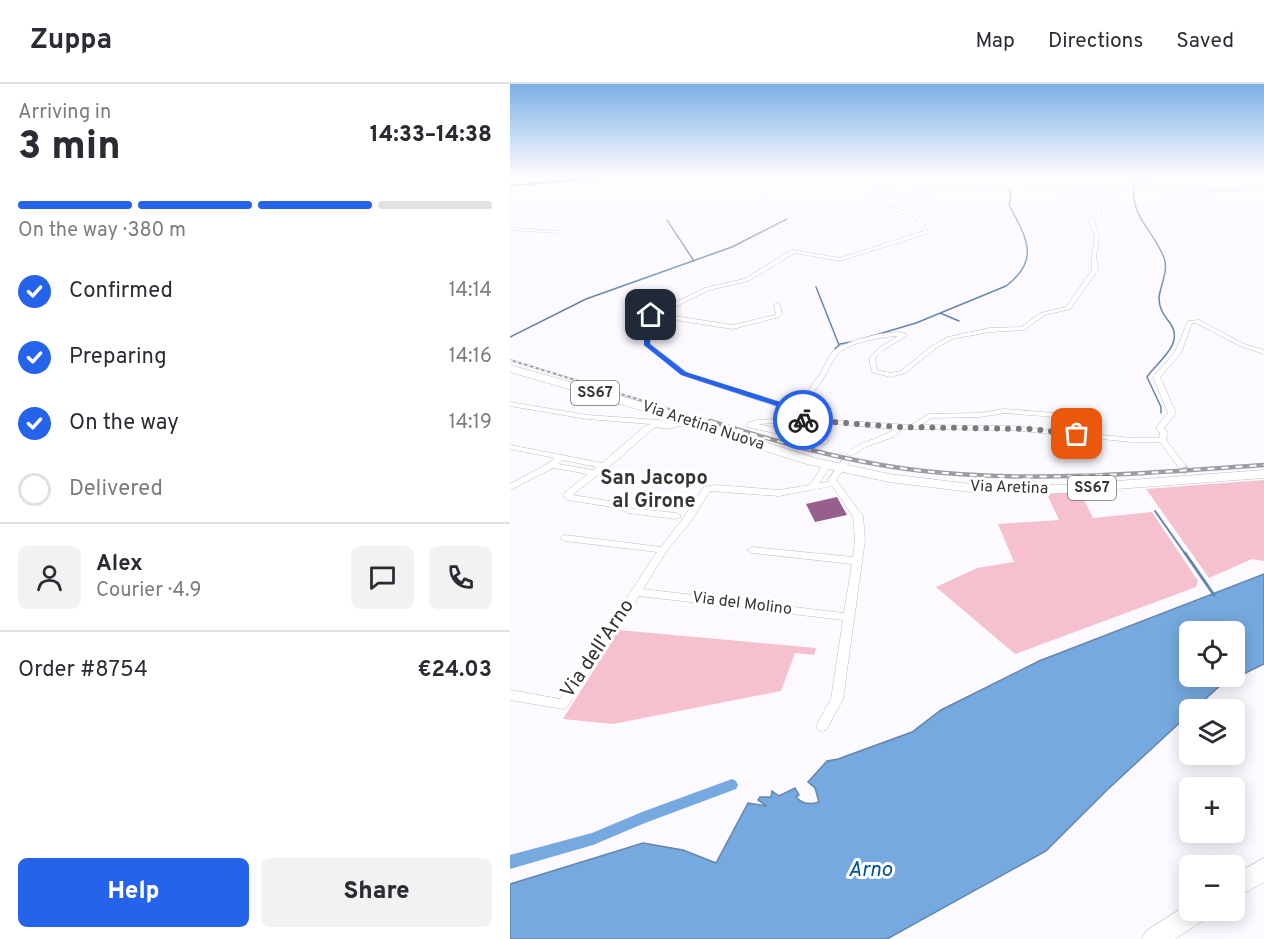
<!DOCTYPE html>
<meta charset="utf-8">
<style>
body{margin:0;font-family:Overpass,sans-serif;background:#f2f2f3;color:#2b2b33;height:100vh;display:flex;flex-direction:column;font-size:22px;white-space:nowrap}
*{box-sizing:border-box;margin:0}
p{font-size:20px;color:#7c7c81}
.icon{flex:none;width:33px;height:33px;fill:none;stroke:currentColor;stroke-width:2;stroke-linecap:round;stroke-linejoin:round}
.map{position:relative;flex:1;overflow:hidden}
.drawer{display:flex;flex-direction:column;background:#fff;width:510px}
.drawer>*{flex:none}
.tools{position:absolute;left:669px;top:537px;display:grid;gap:12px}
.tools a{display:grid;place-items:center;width:66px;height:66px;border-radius:9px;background:#fff;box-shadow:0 3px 15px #0003;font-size:30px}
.pin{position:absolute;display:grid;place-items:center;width:51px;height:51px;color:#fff;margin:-26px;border-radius:12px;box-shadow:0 3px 9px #0006}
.courier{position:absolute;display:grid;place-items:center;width:60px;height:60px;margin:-30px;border:4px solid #2563eb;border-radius:50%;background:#fff;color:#222;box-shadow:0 2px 8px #0007}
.overview em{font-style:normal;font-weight:800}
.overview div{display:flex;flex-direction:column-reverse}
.overview{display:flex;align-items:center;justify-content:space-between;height:102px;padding:0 18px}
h1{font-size:39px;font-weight:800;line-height:45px}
.bar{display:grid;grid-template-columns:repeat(4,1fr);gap:9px 6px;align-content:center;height:72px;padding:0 18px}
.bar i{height:8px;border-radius:4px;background:#e1e1e2}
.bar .selected{background:#2563eb}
.bar p{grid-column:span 4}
.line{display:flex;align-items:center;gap:15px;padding:0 18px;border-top:2px solid #e1e1e2}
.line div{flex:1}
.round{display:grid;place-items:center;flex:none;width:63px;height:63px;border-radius:9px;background:#f2f2f3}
ol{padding:0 18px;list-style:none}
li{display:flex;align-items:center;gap:18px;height:66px}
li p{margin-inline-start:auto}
li .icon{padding:6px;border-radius:50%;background:#2563eb;color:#fff;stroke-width:4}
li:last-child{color:#7c7c81}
li i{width:33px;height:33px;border:3px solid #e1e1e2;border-radius:50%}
.action{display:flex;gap:12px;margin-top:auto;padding:12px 18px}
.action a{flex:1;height:69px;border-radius:9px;background:#2563eb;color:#fff;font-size:24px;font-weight:800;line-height:69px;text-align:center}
.action a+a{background:#f2f2f3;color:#2b2b33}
header{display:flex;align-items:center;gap:36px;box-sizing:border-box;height:84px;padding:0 30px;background:#fff;border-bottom:2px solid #e1e1e2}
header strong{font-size:28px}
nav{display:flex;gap:33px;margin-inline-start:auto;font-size:21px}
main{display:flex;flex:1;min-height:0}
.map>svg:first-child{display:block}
</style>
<header>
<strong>Zuppa</strong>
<nav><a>Map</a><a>Directions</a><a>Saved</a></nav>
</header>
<main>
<section class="drawer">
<div class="overview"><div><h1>3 min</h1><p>Arriving in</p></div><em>14:33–14:38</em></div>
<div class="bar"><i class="selected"></i><i class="selected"></i><i class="selected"></i><i></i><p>On the way · 380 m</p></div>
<ol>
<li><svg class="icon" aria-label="check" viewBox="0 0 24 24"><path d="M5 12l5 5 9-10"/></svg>Confirmed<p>14:14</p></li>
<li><svg class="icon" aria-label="check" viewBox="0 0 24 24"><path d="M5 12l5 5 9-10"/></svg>Preparing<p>14:16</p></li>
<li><svg class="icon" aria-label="check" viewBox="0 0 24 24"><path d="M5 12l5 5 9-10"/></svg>On the way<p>14:19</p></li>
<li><i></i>Delivered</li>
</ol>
<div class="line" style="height:108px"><a class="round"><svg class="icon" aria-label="person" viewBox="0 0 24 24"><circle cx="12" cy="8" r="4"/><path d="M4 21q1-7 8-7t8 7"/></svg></a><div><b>Alex</b><p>Courier · 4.9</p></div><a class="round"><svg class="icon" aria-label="chat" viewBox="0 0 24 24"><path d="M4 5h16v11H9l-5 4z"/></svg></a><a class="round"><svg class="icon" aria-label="phone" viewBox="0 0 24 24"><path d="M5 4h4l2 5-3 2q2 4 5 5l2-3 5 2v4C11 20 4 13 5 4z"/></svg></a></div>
<div class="line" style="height:78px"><div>Order #8754</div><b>€24.03</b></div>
<div class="action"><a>Help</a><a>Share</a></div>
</section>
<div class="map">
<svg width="754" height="855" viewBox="0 0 754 855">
<rect width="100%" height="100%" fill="#fcf9ff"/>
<path fill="#f5c1ce" d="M754 396V477L742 475 699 494 636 405Z
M570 408 583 434 642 428 688 497 686 503 505 570 426 503 467 484 504 478 488 440 549 436 537 410Z
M109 546 306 564 304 571 285 569 271 607 103 640 53 635Z"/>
<path fill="#76a9df" stroke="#6286ac" stroke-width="1.5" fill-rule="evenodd" d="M754 490V580L711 601 684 625 680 626 679 630 597 706 536 767 377 855H0V800L133 759 173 766 206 779 238 719 257 722 248 716 250 713H261L262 707 269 712 285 704 289 711 286 713C292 720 300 721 309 718L305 704 298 698 317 677 328 675 402 648 431 626 529 577ZM680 548H724V592H680Z"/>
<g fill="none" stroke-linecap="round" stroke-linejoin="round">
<path stroke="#6286ac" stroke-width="1.5" d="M640 94 624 99C620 135 643 144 654 174 659 187 650 201 649 214 649 225 654 231 660 239 675 260 648 277 637 293L651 323V329
M0 102 107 92
M157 136 184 177
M306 203 329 261
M430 229 449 237
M0 253 76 215 222 163 277 135
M352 255 406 239 496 202C532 175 515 152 499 121L501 111 499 102
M325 265 330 260 341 258"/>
<path stroke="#6286ac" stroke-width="2" d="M645 427 676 471"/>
<path stroke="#6286ac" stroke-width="3" d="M675 469 704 511"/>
<path fill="#76a9df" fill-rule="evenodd" d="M222 695 226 697 228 701 226 705 135 739 83 761 0 785V771L82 749 132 728Z"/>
</g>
<path fill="#975f8c" d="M327 413 337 431 305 438 296 420Z"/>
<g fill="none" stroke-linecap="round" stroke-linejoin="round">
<path stroke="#d4d2d7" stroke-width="8" stroke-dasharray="8 4.5" stroke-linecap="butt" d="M672 382 678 389"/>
<g stroke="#bfbcc2" stroke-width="4">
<path id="pedestrian" d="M395 96 428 100"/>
</g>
<g stroke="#bfbcc2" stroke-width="1">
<path id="minor" d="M228 92H232L233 95 239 98 328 92 317 96 238 100 231 97Z
M353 92H360L383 99 393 95 394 92H398L396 97 366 106 365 109 393 110 452 100 488 102 510 99 529 102 528 100 561 92 565 93 529 102 573 108 621 102 658 106 669 92H673L662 106 754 105V107L656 108 621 104 608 106 590 122 592 130 583 136 589 153 586 172 588 186 560 225 535 231 514 246 480 248 442 255 426 264 395 289 380 293 362 288 359 274 369 264 388 252C372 253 338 258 327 271 321 278 317 291 310 299 302 311 293 321 288 334L401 341 419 330 470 329 494 325 571 331 575 333 571 335 494 329 470 333 421 334 411 341 501 342 622 354H649L650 349 646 344 658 329 643 293 665 268 678 237 689 236 734 260 754 266V270L730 262 686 239H682L671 269 650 293 666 329 654 344 658 349 656 356 676 382 672 384H669L650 358H622L501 346 392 345 383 353 356 363 341 372 337 370C350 356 370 356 384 345L311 339 318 358 314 360 237 343V339L247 336 280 334 283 328 175 292 135 262 134 235 141 230 195 204 234 195 282 166 330 174 414 147 404 133 375 124 360 110 364 104 379 100ZM510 101 551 108 573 110 603 106 587 121 588 130 579 136 585 153 582 172V186L556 223 531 229 511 243 480 244 438 253 422 262 391 287 380 289 367 286 365 274 373 266 396 252V250L388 248 369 250 346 256 329 263 322 268 310 290 286 323 179 290 140 260V236L145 233 223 245 269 233 272 230 270 221 267 219 264 221 266 230 265 231 223 241 151 230 199 206 238 197 285 169 330 177 419 149 407 131 377 122 366 111 393 112 452 102 488 104ZM299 338 305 339 304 340 309 354 248 340Z
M0 144 49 147 51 148 49 149 0 146Z
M0 318 77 331 162 337 170 332 174 334 170 338 191 337 192 339 188 341 166 342 160 345 146 343 141 346 111 373 62 411 112 419 120 424 166 429 171 432 166 435 118 429 109 424 57 416 53 411 54 409 78 390 43 384 0 406V400L39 379 45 374 0 365V361L92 379 135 342 141 340 77 335 0 322ZM52 376 87 383 83 386 48 380Z
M333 375H336L340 377 326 396 353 432 355 456 333 615 316 646 312 647 308 646 306 642 321 615 333 536 129 512 57 623 53 625 0 616V606L50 615 147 468 55 457 50 454 52 452 55 451 151 463 174 433 194 403 206 401 269 406 300 401 314 379H317L321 381 309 399 319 398 318 396ZM322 402 343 432 345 456 343 473 242 463 237 466 242 469 342 480 334 529 133 505 156 468 181 437 200 407 269 412Z"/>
</g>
<g stroke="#bfbcc2" stroke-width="1">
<path id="secondary" d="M754 774V798L724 815V791Z
M680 819V826H700L697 834 665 855H632L636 847Z"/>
</g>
<g stroke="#bfbcc2" stroke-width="1">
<path id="primary" d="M0 281 209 340 243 354 305 374 379 390 461 400 553 401 754 386V394L553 409 461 408 379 398 297 380 233 360 199 346 0 288Z"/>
</g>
<use href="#pedestrian" stroke="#fff" stroke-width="3"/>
<use href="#minor" fill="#fff" fill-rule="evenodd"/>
<use href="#secondary" fill="#fff" fill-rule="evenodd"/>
<use href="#primary" fill="#fff" fill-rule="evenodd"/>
<g stroke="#9e9ca0" stroke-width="2">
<path id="rail-far1" d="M0 276 205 339"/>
</g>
<g stroke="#9e9ca0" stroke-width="4.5">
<path id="rail" d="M200 337C277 361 355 383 435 389 542 398 648 388 754 381"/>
</g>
<use href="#rail-far1" stroke="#fff" stroke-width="1.5" stroke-dasharray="3" stroke-linecap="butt"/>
<use href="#rail" stroke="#fff" stroke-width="2" stroke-dasharray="7" stroke-linecap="butt"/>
</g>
<linearGradient id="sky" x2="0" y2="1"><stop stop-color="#7ab0e4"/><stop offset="0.43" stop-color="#fefcff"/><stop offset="1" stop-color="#fefcff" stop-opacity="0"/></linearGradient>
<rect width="754" height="212" fill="url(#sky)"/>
<path fill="#2563eb" d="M141 229 144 231 140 235V260L176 288 289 324 288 333 295 334V338H280L282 327 171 291 134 261V235Z"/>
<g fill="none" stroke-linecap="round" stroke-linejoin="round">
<path stroke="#7b797c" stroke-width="6" stroke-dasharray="0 10.8" d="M293 336 390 343 521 345 567 350"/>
</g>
<g text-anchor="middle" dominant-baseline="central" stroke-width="6" stroke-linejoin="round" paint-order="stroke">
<g fill="#fff" stroke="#727172" stroke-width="1.5">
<rect x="61" y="297" width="48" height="24" rx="4.5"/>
<rect x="558" y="392" width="48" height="24" rx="4.5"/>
</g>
<g font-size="15" font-weight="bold" fill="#353436">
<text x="85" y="309">SS67</text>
<text x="582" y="404">SS67</text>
</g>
<g font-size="16" fill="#353436" stroke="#fff">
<text transform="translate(193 342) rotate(18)">Via Aretina Nuova</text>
<text transform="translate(499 404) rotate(2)">Via Aretina</text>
<text transform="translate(232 520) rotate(7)">Via del Molino</text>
</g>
<g font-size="20" font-weight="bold" fill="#363439" stroke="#fff">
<text x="144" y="395">San Jacopo<tspan x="144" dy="23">al Girone</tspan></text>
</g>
<g font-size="20" fill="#353436" stroke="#fff">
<text transform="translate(88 565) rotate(-56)">Via dell'Arno</text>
</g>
<g font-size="21" font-style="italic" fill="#005393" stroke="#fff">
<text x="360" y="786">Arno</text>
</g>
</g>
</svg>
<div class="tools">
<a><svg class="icon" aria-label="locate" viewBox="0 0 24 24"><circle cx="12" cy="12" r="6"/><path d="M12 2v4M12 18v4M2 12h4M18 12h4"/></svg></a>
<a><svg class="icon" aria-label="layers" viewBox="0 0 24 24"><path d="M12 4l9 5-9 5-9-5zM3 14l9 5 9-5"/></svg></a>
<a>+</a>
<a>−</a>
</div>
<div class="pin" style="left:567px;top:350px;background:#ea580c"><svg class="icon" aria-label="bag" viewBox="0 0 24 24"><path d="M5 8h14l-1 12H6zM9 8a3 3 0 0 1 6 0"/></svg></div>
<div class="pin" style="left:141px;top:231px;background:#1f2937"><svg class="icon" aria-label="home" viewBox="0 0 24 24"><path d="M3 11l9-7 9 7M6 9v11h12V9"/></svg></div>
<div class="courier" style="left:293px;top:336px"><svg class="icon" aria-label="bike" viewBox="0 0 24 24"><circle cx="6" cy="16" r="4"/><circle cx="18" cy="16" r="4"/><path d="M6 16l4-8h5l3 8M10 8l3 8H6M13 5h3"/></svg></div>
</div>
</main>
